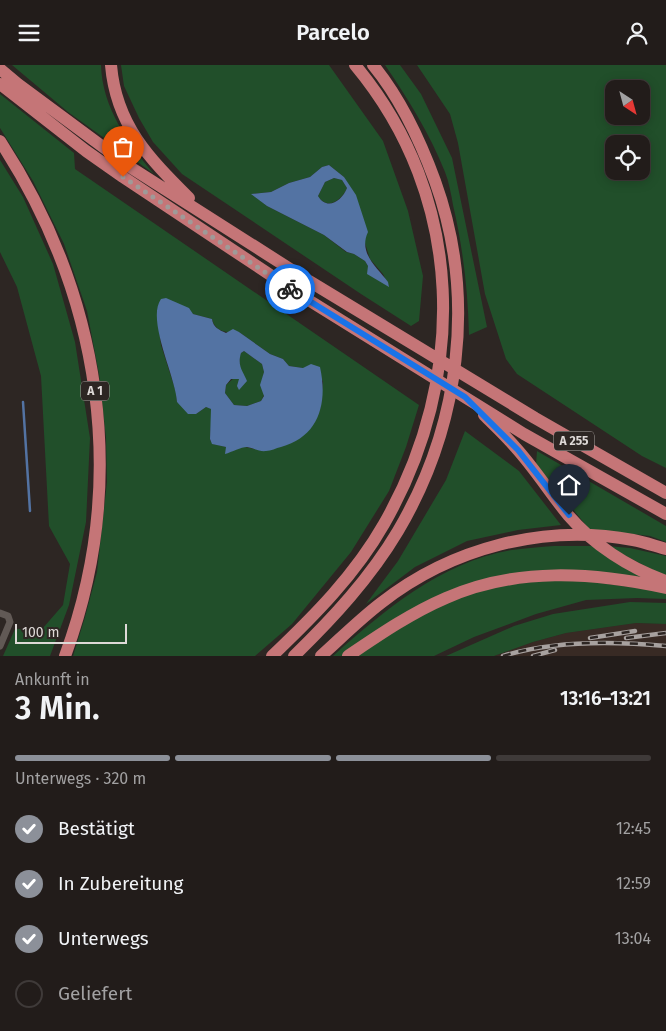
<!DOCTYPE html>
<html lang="de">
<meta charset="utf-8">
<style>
body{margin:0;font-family:"Fira Sans",sans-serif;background:#2e2927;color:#f1f3f6;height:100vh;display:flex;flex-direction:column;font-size:19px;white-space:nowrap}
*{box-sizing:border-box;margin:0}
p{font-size:16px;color:#a2a1a2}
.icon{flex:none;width:28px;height:28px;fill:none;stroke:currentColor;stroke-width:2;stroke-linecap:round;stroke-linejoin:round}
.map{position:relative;height:591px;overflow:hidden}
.side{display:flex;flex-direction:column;background:#221c1a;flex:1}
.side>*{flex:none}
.needle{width:32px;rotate:144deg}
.tools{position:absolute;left:605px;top:15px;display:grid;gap:10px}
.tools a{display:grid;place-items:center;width:45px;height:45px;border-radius:10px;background:#221c1a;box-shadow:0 2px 12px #0003,0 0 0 1px #3f3a39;font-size:25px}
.scale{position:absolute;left:15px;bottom:12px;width:112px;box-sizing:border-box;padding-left:5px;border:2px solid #ded9d7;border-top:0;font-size:14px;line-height:18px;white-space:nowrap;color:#ded9d7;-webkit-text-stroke:4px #2d2623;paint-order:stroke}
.pin{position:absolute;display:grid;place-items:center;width:42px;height:42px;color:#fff;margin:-51px -21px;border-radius:50% 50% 50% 0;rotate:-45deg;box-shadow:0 0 5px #0007}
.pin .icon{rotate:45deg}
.courier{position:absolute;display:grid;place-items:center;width:50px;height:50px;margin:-25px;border:4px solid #1a73e8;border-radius:50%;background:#fff;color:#222;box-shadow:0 1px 6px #0007}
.headline em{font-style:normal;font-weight:600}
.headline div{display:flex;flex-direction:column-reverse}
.headline{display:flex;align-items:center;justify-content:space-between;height:85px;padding:0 15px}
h1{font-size:32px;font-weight:600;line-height:38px}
.bar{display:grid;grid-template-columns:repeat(4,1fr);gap:8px 5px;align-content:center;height:60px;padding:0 15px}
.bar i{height:6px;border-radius:4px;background:#3f3a39}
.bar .active{background:#8c9099}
.bar p{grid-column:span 4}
ol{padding:0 15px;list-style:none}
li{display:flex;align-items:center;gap:15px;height:55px}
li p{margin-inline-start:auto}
li .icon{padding:5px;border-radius:50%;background:#8c9099;color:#fff;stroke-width:4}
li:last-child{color:#a2a1a2}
li i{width:28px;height:28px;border:2px solid #3f3a39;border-radius:50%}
header{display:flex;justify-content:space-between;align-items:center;height:65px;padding:0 15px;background:#221c1a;font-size:22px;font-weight:600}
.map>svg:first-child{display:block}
</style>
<header><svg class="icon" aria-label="menu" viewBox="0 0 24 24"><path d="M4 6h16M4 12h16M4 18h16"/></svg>Parcelo<svg class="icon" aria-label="person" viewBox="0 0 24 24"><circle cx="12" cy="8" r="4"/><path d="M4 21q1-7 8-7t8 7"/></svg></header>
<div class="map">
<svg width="666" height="591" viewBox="0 0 666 591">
<rect width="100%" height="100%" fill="#2d2623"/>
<path fill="#382a24" d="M636 558 666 559V591H494L533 577 566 568Z"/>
<path fill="#214f2a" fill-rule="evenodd" d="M12 0H101C102 42 128 78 154 109L68 47Z
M121 0H329L383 76 408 146 423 211 419 256 411 261 361 229 182 109 153 77 139 53 124 21ZM329 100 344 112 370 194 383 209 389 221 368 209V201L365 196 354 189 346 187 324 170 267 141 252 129 271 127 289 118 310 112 322 102Z
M385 0H400L421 29 452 93 487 262 469 270C468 226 463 183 453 140 451 129 449 117 445 107 430 69 408 34 385 0Z
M417 0H666V403L642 391 517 309 506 294 485 229 458 78 450 49ZM614 24H641V51H614ZM614 79H641V106H614Z
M0 29 74 88 75 104 419 340 406 382 389 426 351 487 292 559 255 591H73L85 552 97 507 107 417 106 373 99 309 87 246 64 179 33 116 0 63ZM157 249H193L212 254C215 267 227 268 239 267L270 289 283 294 289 301 303 303 323 316 320 345 265 386 245 382H226L213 379 210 375 212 344 206 342 196 349 177 337 176 327 161 280Z
M0 95 23 132 53 199 75 277 90 373 86 457 69 540 50 591H3L15 564 43 563 63 540 70 499 49 461 41 311 17 222 0 187Z
M334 113 342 115 347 123C342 135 327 146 318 131L325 117Z
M244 286 262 299 264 307 261 320 264 330 261 336 247 341 234 340 225 328 226 320 234 313 239 314V324L243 311C239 303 238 296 241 288Z
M465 366 519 406 561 460 518 465 467 476 415 502 366 539 398 496 446 415Z
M537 386 666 461V477L650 471 589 464 536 399Z
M554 481H593L649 514 480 517 343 591H333C385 545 441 497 512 485 526 483 540 482 554 481Z
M607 481 630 483 666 491V512Z
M571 514 666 527V534L637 533 586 535 536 549 474 572 434 591H357C396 565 441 535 487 524 514 517 543 516 571 514Z
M630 537 666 538V559L636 558 566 568 533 577 494 591H446L514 561 553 549Z"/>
<path fill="#5373a3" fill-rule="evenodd" d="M329 100 344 112 356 130 368 167C358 188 377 202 388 217L389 222 367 209 368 201 365 196 354 189 347 187 324 170 267 141 251 129 271 127 289 118 310 112 322 102ZM334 113 342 115 347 123C342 136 327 146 318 131L325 117Z
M166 233 189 243 193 249 212 254C213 262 219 265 226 268L233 264 239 267 270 289 283 294 289 301 303 303 311 299 320 302C328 338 319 372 281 382 276 383 271 386 266 386 260 387 253 383 247 382 241 382 232 387 225 389L226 382 212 379 210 374 211 344 206 342 196 349H188L177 337C176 312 146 255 161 234ZM244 286 262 299 264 307 260 320 264 331 261 336 247 341 234 340 225 328 226 320 231 314H239L237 321 239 325 247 316C243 306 237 301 241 288Z"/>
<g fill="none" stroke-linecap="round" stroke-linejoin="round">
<path stroke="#5373a3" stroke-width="2.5" d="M23 337 30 446"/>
<path stroke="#615955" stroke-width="7" d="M0 548 8 551 10 557 0 581"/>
<path stroke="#c57577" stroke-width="12" d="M111 0C116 60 149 93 189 133
M0 4 18 19 130 102 309 216 535 353 666 428
M0 19 86 86 123 112 302 231 524 369 666 449
M0 76C101 231 130 415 65 591
M484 350C495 361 506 371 516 383 535 404 550 428 568 450 594 480 629 503 666 516
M272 591C314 551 355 510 384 459 468 312 466 133 355 0
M294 591C333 553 370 513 398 466 460 361 477 232 435 116 420 75 401 34 373 0
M321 591C341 573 360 554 381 538 451 483 545 458 633 475 644 477 655 481 666 484
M348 591C379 570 411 548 446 533 516 502 593 507 666 523"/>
<g stroke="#a7a19f" stroke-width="4.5">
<path id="rail" d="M590 573 635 566
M626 573 666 568
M503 591C554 575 613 576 666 581
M533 591 555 585"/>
</g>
<use href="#rail" stroke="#2d2623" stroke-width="2.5" stroke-dasharray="8" stroke-linecap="butt"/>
</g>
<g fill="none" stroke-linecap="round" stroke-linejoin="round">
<path stroke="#a09a98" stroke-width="5" stroke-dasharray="0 9" d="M123 112 290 224"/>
<path stroke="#1a73e8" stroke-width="6" d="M290 224 465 332 518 385 569 450"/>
</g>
<g text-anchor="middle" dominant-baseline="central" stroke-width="4.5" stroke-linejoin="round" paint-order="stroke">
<g fill="#2d2623" stroke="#a9a3a1" stroke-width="1">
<rect x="81" y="316.5" width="28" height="19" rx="4"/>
<rect x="554" y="366.5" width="40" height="19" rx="4"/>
</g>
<g font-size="12" font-weight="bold" fill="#ded9d7">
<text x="95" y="326">A 1</text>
<text x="574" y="376">A 255</text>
</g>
</g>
</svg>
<div class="tools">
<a><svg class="needle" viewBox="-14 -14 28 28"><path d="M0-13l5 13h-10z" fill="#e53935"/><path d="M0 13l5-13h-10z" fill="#a2a1a2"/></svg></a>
<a><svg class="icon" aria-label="locate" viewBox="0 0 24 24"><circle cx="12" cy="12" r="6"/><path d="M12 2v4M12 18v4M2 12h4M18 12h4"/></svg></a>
</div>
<div class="scale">100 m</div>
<div class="pin" style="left:123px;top:112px;background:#ea580c"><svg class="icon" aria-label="bag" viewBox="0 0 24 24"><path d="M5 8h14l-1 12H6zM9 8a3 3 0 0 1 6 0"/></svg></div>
<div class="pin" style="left:569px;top:450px;background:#1f2937"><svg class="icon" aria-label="home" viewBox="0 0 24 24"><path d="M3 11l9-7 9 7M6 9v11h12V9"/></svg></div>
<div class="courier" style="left:290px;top:224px"><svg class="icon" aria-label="bike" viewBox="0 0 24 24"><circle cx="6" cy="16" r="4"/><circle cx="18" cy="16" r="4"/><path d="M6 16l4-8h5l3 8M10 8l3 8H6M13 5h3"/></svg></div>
</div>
<section class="side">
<div class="headline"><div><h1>3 Min.</h1><p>Ankunft in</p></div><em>13:16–13:21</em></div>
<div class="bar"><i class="active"></i><i class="active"></i><i class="active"></i><i></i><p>Unterwegs · 320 m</p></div>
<ol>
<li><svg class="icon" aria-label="check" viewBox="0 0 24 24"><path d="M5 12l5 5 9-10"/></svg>Bestätigt<p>12:45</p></li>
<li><svg class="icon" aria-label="check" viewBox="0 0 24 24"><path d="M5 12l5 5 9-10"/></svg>In Zubereitung<p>12:59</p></li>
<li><svg class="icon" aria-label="check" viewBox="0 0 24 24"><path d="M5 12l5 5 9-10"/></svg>Unterwegs<p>13:04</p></li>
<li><i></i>Geliefert</li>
</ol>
</section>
